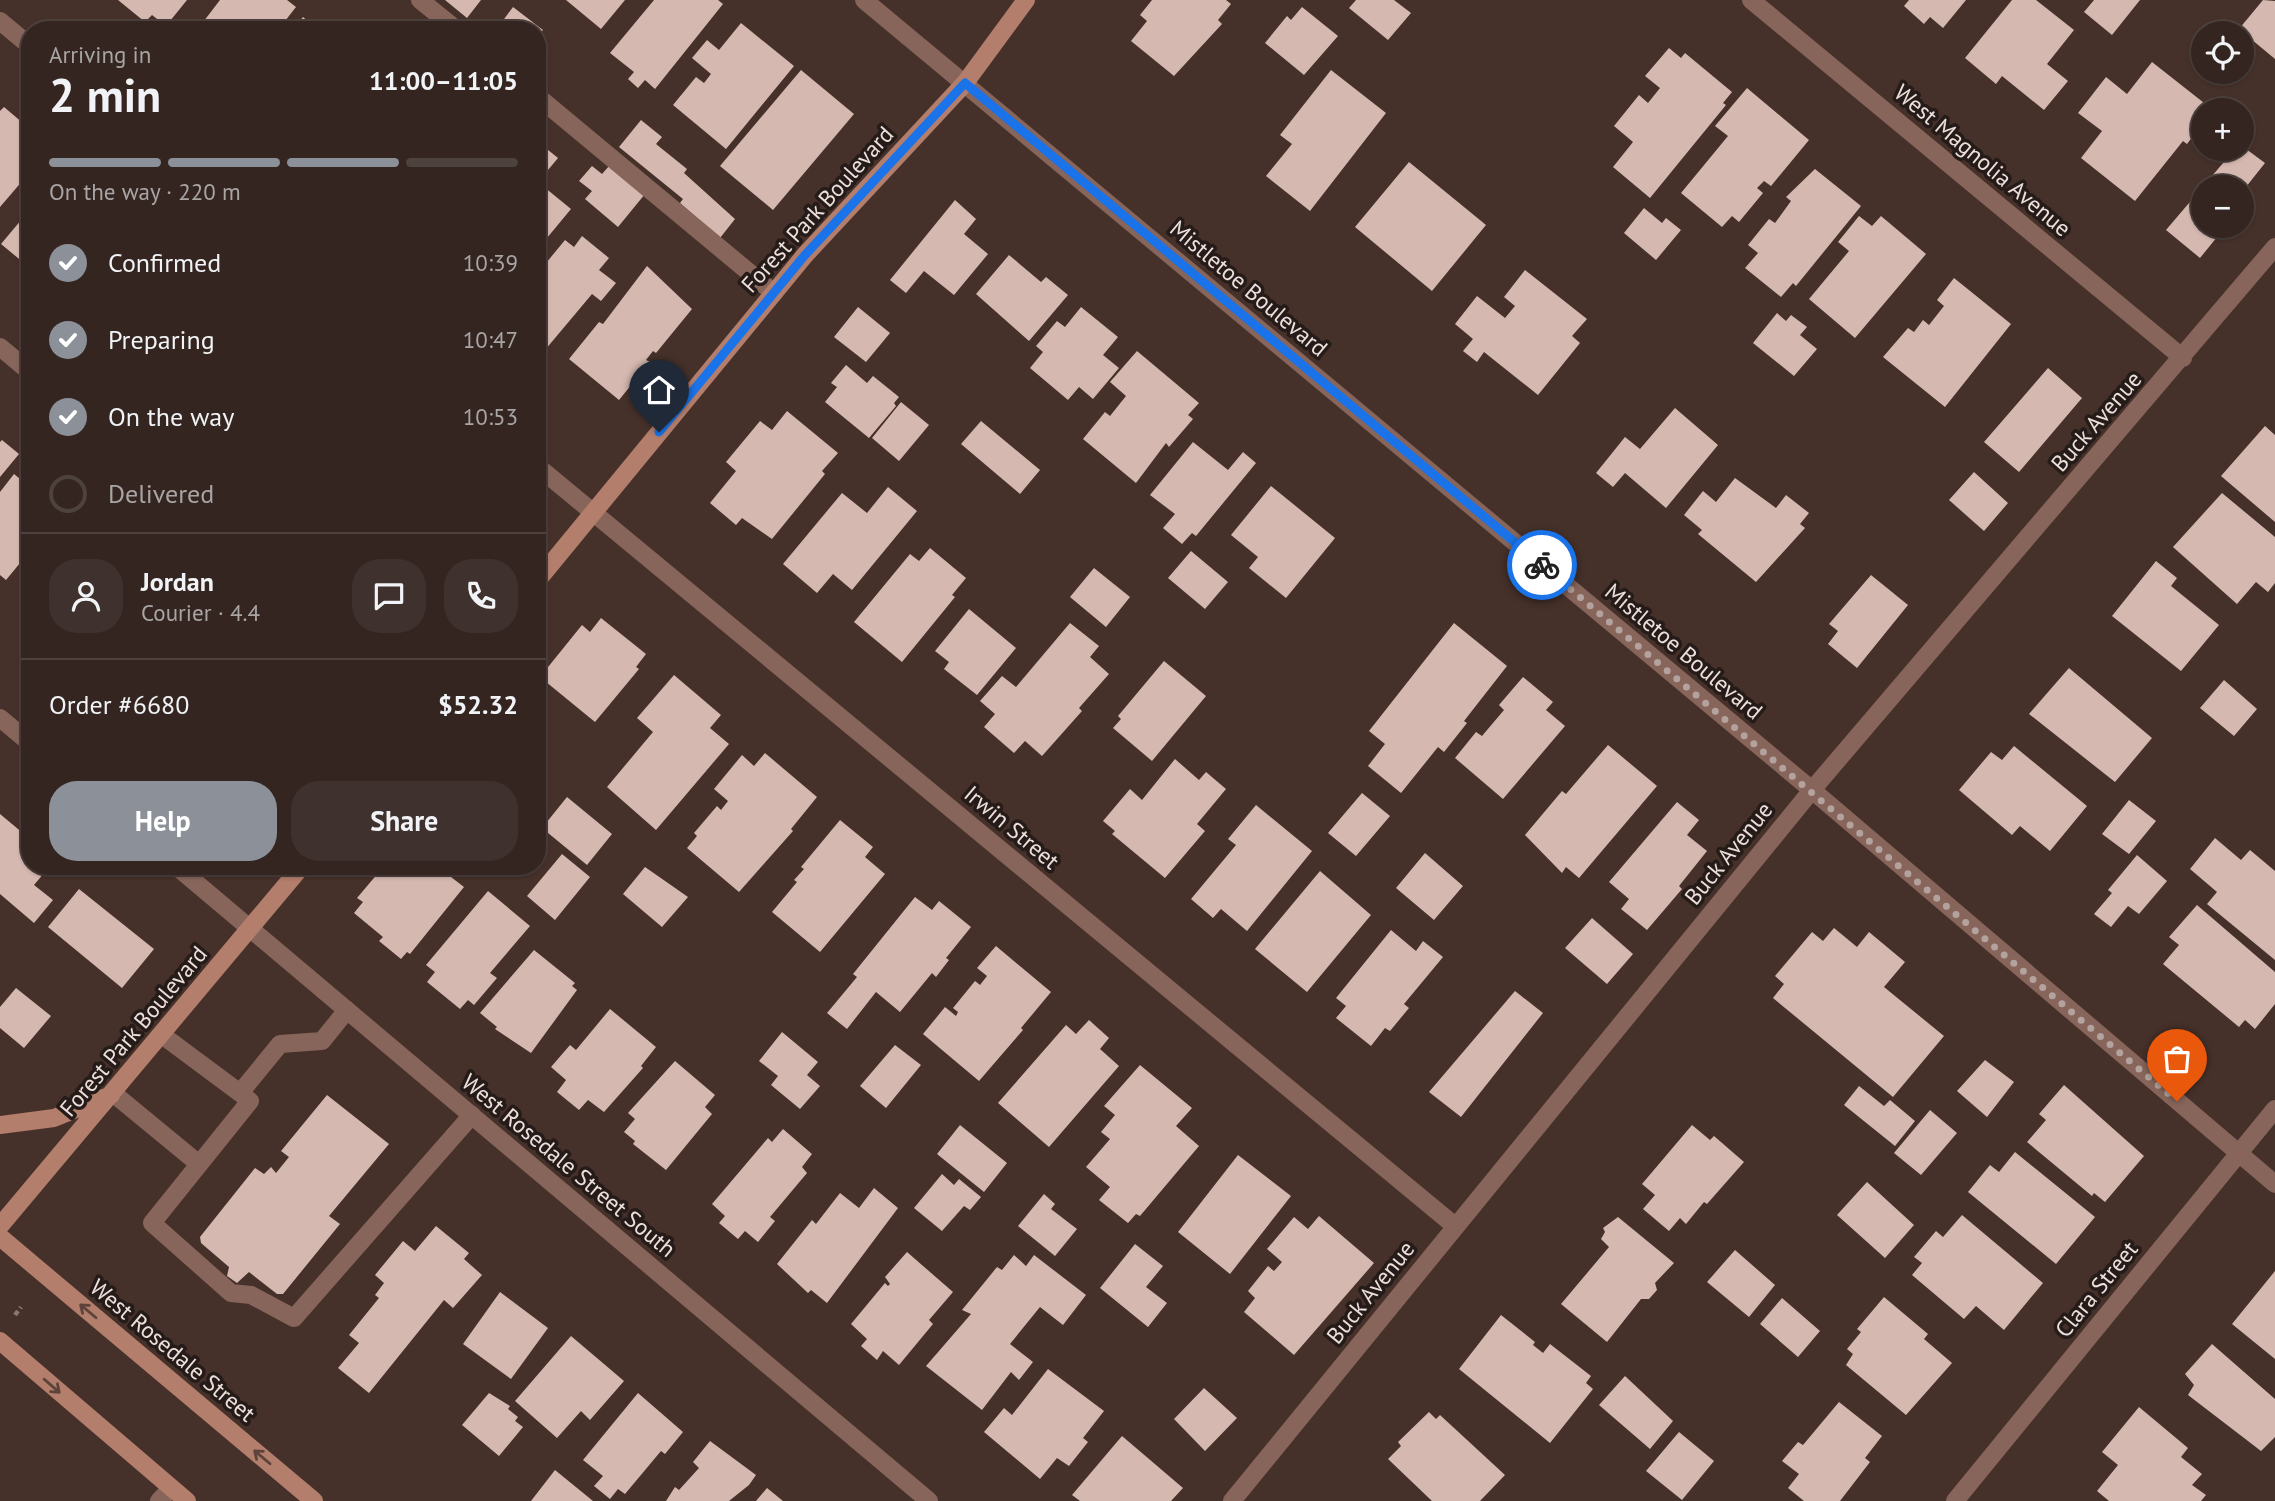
<!DOCTYPE html>
<meta charset="utf-8">
<style>
body{margin:0;font-family:"PT Sans",sans-serif;background:#3f312d;color:#f1f3f6;height:100vh;display:flex;flex-direction:column;font-size:26px;white-space:nowrap}
*{box-sizing:border-box;margin:0}
p{font-size:23px;color:#a9a5a5}
.icon{flex:none;width:38px;height:38px;fill:none;stroke:currentColor;stroke-width:2;stroke-linecap:round;stroke-linejoin:round}
.map{position:relative;flex:1;overflow:hidden}
.details{position:absolute;left:21px;top:21px;width:525px;height:854px;display:flex;flex-direction:column;background:#342520;border-radius:28px;box-shadow:0 2px 5px #0004,0 0 0 2px #4e423e}
.details>*{flex:none}
.buttons{position:absolute;left:2191px;top:21px;display:grid;gap:14px}
.buttons a{display:grid;place-items:center;width:63px;height:63px;border-radius:50%;background:#342520;box-shadow:0 2px 5px #0004,0 0 0 2px #4e423e;font-size:35px}
.pin{position:absolute;display:grid;place-items:center;width:60px;height:60px;color:#fff;margin:-72px -30px;border-radius:50% 50% 50% 0;rotate:-45deg;box-shadow:0 0 7px #0007}
.pin .icon{rotate:45deg}
.courier{position:absolute;display:grid;place-items:center;width:70px;height:70px;margin:-35px;border:5px solid #1a73e8;border-radius:50%;background:#fff;color:#222;box-shadow:0 2px 9px #0007}
.headline em{font-style:normal;font-weight:700}
.headline div{display:flex;flex-direction:column-reverse}
.headline{display:flex;align-items:center;justify-content:space-between;height:119px;padding:0 28px}
h1{font-size:46px;font-weight:700;line-height:52px}
.bar{display:grid;grid-template-columns:repeat(4,1fr);gap:10px 7px;align-content:center;height:84px;padding:0 28px}
.bar i{height:9px;border-radius:5px;background:#4e423e}
.bar .selected{background:#8c9099}
.bar p{grid-column:span 4}
.line{display:flex;align-items:center;gap:18px;padding:0 28px;border-top:2px solid #4e423e}
.line div{flex:1}
.round{display:grid;place-items:center;flex:none;width:74px;height:74px;border-radius:28px;background:#3f312d}
ol{padding:0 28px;list-style:none}
li{display:flex;align-items:center;gap:21px;height:77px}
li p{margin-inline-start:auto}
li .icon{padding:7px;border-radius:50%;background:#8c9099;color:#fff;stroke-width:4}
li:last-child{color:#a9a5a5}
li i{width:38px;height:38px;border:4px solid #4e423e;border-radius:50%}
.button{display:flex;gap:14px;margin-top:auto;padding:14px 28px}
.button a{flex:1;height:80px;border-radius:28px;background:#8c9099;color:#fff;font-size:28px;font-weight:700;line-height:80px;text-align:center}
.button a+a{background:#3f312d;color:#f1f3f6}
.map>svg:first-child{display:block}
</style>
<div class="map">
<svg width="2275" height="1501" viewBox="0 0 2275 1501">
<rect width="100%" height="100%" fill="#46312a"/>
<path fill="#d5b9b1" d="M118 0H187L166 26 152 15 145 22Z
M220 0H287L296 7 278 30H197Z
M445 0H481L467 18Z
M566 0H625L601 29Z
M654 0H718L723 4 655 89 645 80 638 88 628 79 634 72 610 53Z
M1152 0H1226L1231 4 1218 20 1222 24 1174 76 1131 41 1147 21 1140 15Z
M1356 0H1394L1411 13 1388 40 1349 8Z
M1909 0H1966L1943 28 1930 17 1924 24 1904 6Z
M2012 0H2036L2074 30 2047 64 2068 81 2044 110 2002 76 1996 84 1965 58Z
M2094 0H2140L2112 35 2084 12Z
M2263 0 2275 1V59L2239 29Z
M513 7 543 30 537 37V30H496Z
M1302 7 1338 36 1304 75 1265 43 1287 16 1291 20Z
M303 17 318 30H293Z
M741 23 794 66 726 149 673 105 696 77 704 83 711 74 692 58 707 40 719 50Z
M537 44 547 52 537 65Z
M1669 48 1681 58 1685 53 1732 92 1723 103 1726 105 1650 198 1613 167 1633 142 1614 126 1639 95 1648 103 1660 88 1645 76Z
M2152 62 2213 110H2203V123L2187 144 2183 141 2135 201 2081 158 2102 131 2078 113 2106 77 2127 94Z
M801 70 854 114 773 210 720 166Z
M1331 70 1386 113 1310 211 1266 176 1292 144 1280 135Z
M1747 88 1809 140 1771 186 1764 181 1757 188 1763 193 1739 222 1732 216 1722 227 1681 193 1728 136 1715 126Z
M4 107 30 129V172L0 207V111Z
M641 120 662 137 656 144 687 169 684 173 735 219 720 238 680 203 683 199 619 147Z
M537 141 558 158 538 182 571 209 537 250Z
M2242 146 2265 163 2242 192V187H2203V226H2226L2200 258 2166 230 2235 149H2242Z
M1409 162 1486 225 1432 291 1355 227Z
M610 165 645 194 618 227 585 199 592 191 579 181 592 166 602 174Z
M1815 169 1861 206 1796 286 1793 283 1781 297 1745 268 1758 253 1748 245 1769 219 1775 223 1791 201 1786 197Z
M955 200 976 219 964 234 988 254 954 295 924 271 906 293 890 280Z
M1644 208 1662 223 1666 218 1681 230 1656 260 1624 233Z
M1859 216 1872 226 1881 216 1926 254 1855 338 1809 299 1849 251 1838 242Z
M22 219 27 223 30 219V268L1 244Z
M582 236 609 258 599 270 616 283 601 301 592 294 545 350 537 343V274L565 240 574 247Z
M1009 255 1041 282 1046 277 1068 295 1029 341 976 294Z
M647 266 692 309 656 353 653 351 646 360 650 362 619 400 569 359 599 322 603 324Z
M1525 270 1587 319 1572 336 1580 343 1538 395 1484 352 1477 362 1463 351 1473 339 1455 324 1477 296 1505 318 1515 306 1504 297Z
M1954 278 2011 324 1945 407 1883 357 1908 328 1914 332 1923 320 1929 325 1944 306 1937 300Z
M858 307 890 333 866 362 834 337Z
M1081 307 1118 337 1103 355 1119 368 1093 399 1079 387 1068 400 1030 368 1043 352 1036 346 1057 321 1065 327Z
M1777 313 1786 321 1791 315 1807 327 1800 335 1817 349 1794 376 1753 343Z
M1137 351 1199 403 1188 415 1193 419 1169 447 1166 443 1136 483 1083 439 1105 412 1110 416 1126 396 1110 382Z
M846 365 867 383 873 376 899 397 894 403 896 406 869 438 825 402 837 387 831 383Z
M2048 368 2082 398 2019 472 1984 442Z
M901 402 929 425 899 461 872 438Z
M1675 408 1718 445 1666 508 1625 473 1613 487 1596 473 1625 437 1640 449Z
M787 411 838 453 822 471 825 474 772 539 742 518 736 525 710 503 736 471 726 462 760 421 772 430Z
M981 421 1040 470 1020 494 961 444Z
M2265 426 2275 435V522L2221 476Z
M2 440 19 454 0 477V442Z
M1193 442 1228 470 1243 452 1256 463 1196 536 1192 533 1182 544 1163 528 1175 514 1150 495Z
M1974 472 2008 503 1984 531 1949 500Z
M14 474 30 487V551L6 580 0 575V492Z
M1735 478 1776 508 1786 495 1809 513 1800 524 1805 528 1756 582 1698 534 1702 530 1684 515 1703 491 1716 502Z
M1271 486 1335 538 1286 598 1249 568 1258 557 1231 535Z
M888 487 917 511 852 590 833 574 817 593 783 564 842 493 867 513Z
M2222 493 2275 537V583L2268 592 2256 582 2237 604 2173 547Z
M930 548 966 578 952 595 955 597 902 662 854 622 910 554 919 561Z
M1191 551 1228 582 1205 609 1168 578Z
M2156 561 2177 578 2171 586 2219 625 2181 671 2112 616Z
M1094 568 1130 597 1106 627 1070 597Z
M1871 575 1908 605 1857 668 1828 644 1838 631 1829 624Z
M969 609 1016 648 977 695 944 669 949 662 935 651Z
M601 618 646 654 636 667 639 669 595 722 540 677 582 625 590 632Z
M1070 623 1099 646 1090 657 1109 674 1079 708 1082 711 1042 756 1025 741 1014 753 984 727 995 714 980 701 1002 676 1016 687Z
M1454 623 1507 666 1464 721 1467 723 1444 752 1438 747 1401 793 1368 766 1385 744 1369 731Z
M1164 661 1206 696 1152 761 1113 728 1121 719 1118 716Z
M2069 668 2152 738 2115 782 2029 714Z
M674 675 721 715 710 728 729 744 656 830 607 787 653 732 637 718Z
M1523 677 1553 702 1546 710 1565 726 1503 799 1455 758 1476 732 1482 736 1504 710 1499 705Z
M2224 680 2257 709 2234 736 2200 708Z
M1608 745 1657 786 1579 878 1566 867 1562 873 1525 835 1562 791 1566 794Z
M2014 746 2087 806 2050 851 2020 826 2012 835 1959 790 1991 752 2002 760Z
M765 753 817 797 791 829 793 831 739 892 687 848 697 836 694 833 717 806 721 810 728 801 714 789 742 755 754 766Z
M1175 759 1199 780 1206 772 1226 789 1197 824 1205 831 1165 878 1112 834 1115 831 1103 821 1130 789 1142 800Z
M1362 793 1390 816 1356 856 1328 833Z
M567 797 612 834 587 865 542 828Z
M2129 800 2156 821 2129 854 2102 834Z
M1677 802 1699 820 1687 835 1707 851 1679 886 1682 889 1647 930 1621 909 1629 899 1609 882Z
M1256 805 1312 851 1247 931 1221 909 1213 918 1191 899 1236 845 1228 839Z
M0 814 30 839V866H50L34 885 53 900 34 923 0 894Z
M840 820 873 847 865 857 885 874 820 952 772 912 797 882 794 880 804 869 801 867Z
M2215 838 2241 860 2250 850 2275 871V960L2207 904 2217 892 2190 869Z
M1425 853 1463 886 1434 920 1396 888Z
M562 854 590 877 555 920 527 896Z
M2137 855 2167 881 2139 914 2128 906 2111 927 2094 914 2112 893 2108 890Z
M384 866H460L451 877 464 887 410 954 407 952 401 959 379 941 383 937 354 913 363 902 357 898Z
M645 867 688 897 662 927 623 894Z
M1320 871 1371 915 1307 992 1255 949Z
M79 889 154 949 122 988 48 927Z
M488 891 530 926 490 973 497 978 474 1005 468 1000 460 1009 427 982 435 972 426 965Z
M915 897 932 910 939 901 971 927 946 958 949 960 936 977 932 973 900 1012 876 992 847 1029 827 1013 857 977 853 974Z
M2197 905 2275 972V1004L2255 1029 2245 1020 2239 1027 2163 964 2179 945 2169 937Z
M1592 918 1633 954 1607 984 1565 948Z
M1834 928 1857 947 1869 932 1905 962 1884 987 1944 1036 1893 1097 1773 998 1784 984 1775 976 1812 932 1823 941Z
M1391 930 1416 951 1423 941 1443 957 1404 1004 1409 1008 1390 1031 1385 1028 1371 1046 1336 1018 1346 1006 1336 998Z
M996 946 1051 992 1021 1028 1023 1030 979 1081 923 1034 945 1007 956 1016 958 1012 953 1008 975 981 980 985 987 976 977 968Z
M534 950 575 983 572 986 577 990 531 1053 495 1029 497 1027 480 1013Z
M16 988 51 1016 24 1048 0 1028V1007Z
M1515 991 1543 1013 1461 1117 1429 1092Z
M610 1009 656 1047 641 1066 643 1068 604 1112 588 1100 579 1110 557 1092 566 1080 551 1067 570 1045 576 1050Z
M1089 1020 1109 1038 1100 1049 1119 1066 1049 1147 998 1103 1066 1025 1076 1034Z
M782 1032 818 1062 807 1075 820 1086 800 1109 771 1085 778 1076 759 1061Z
M895 1045 921 1065 886 1108 860 1086Z
M1985 1060 2014 1082 1987 1117 1957 1091Z
M675 1061 715 1095 705 1107 712 1114 666 1170 633 1144 635 1141 624 1132 635 1119 628 1113Z
M1140 1065 1192 1108 1176 1126 1199 1146 1140 1216 1136 1214 1128 1223 1099 1200 1110 1187 1086 1167 1110 1139 1101 1132 1115 1115 1104 1106Z
M2064 1085 2144 1156 2105 1202 2094 1193 2092 1196 2027 1142 2046 1120 2039 1114Z
M1859 1086 1884 1106 1890 1100 1915 1121 1895 1146 1844 1105Z
M327 1095 389 1144 329 1216 340 1224 283 1294H277L249 1272 237 1283 227 1276 229 1267 201 1243 200 1237 255 1168 264 1174 271 1167 276 1173 289 1157 281 1151Z
M1930 1110 1957 1133 1921 1175 1894 1153Z
M960 1125 1007 1163 984 1192 937 1154Z
M1692 1125 1710 1140 1714 1136 1744 1162 1707 1204 1704 1202 1686 1224 1680 1218 1669 1231 1643 1209 1655 1195 1642 1184Z
M783 1129 812 1154 802 1167 807 1173 770 1217 775 1221 758 1242 745 1231 738 1239 719 1223 725 1216 712 1204 768 1138 772 1142Z
M2015 1152 2095 1217 2056 1264 1968 1192 1990 1165 1999 1172Z
M1238 1155 1291 1196 1230 1274 1178 1232Z
M942 1174 954 1185 959 1179 981 1197 970 1210 964 1206 942 1231 914 1208Z
M1867 1182 1914 1225 1885 1258 1837 1215Z
M874 1188 898 1208 827 1303 811 1290 808 1293 777 1264 812 1220 816 1224 840 1193 859 1208Z
M1044 1194 1055 1204 1051 1209 1077 1229 1055 1256 1018 1226Z
M1962 1215 2043 1283 2004 1330 1976 1306 1964 1319 1912 1275 1922 1263 1914 1257 1936 1231 1943 1237Z
M1319 1216 1374 1263 1294 1355 1244 1312 1255 1298 1248 1291 1268 1266 1274 1271 1282 1262 1267 1249 1294 1217 1308 1229Z
M1618 1217 1674 1263 1655 1283 1657 1290 1649 1299H1641L1607 1342 1561 1304 1609 1247 1601 1239 1605 1232 1603 1228Z
M436 1226 469 1253 464 1259 482 1275 453 1308 444 1300 369 1393 338 1368 359 1343 349 1335 379 1298 375 1295 384 1283 375 1275 403 1241 415 1251Z
M1135 1244 1163 1266 1146 1287 1167 1303 1148 1327 1100 1288Z
M1735 1250 1775 1285 1749 1317 1707 1282Z
M907 1252 953 1292 929 1320 933 1324 899 1365 883 1351 877 1360 861 1346 867 1339 851 1324 885 1283 888 1286 890 1284 885 1277Z
M1014 1255 1026 1266 1034 1255 1086 1295 1063 1325 1040 1307 1010 1344 1033 1362 1019 1380 1011 1372 982 1410 926 1366 971 1314 962 1310 997 1267 1002 1270Z
M2275 1271V1359L2232 1324Z
M500 1292 548 1328 511 1379 463 1344Z
M1884 1297 1928 1334 1924 1339 1952 1363 1906 1415 1846 1365 1853 1354 1847 1349 1861 1332 1857 1329Z
M1782 1298 1820 1331 1798 1357 1760 1324Z
M1501 1315 1535 1342 1533 1345 1543 1353 1550 1344 1591 1376 1586 1383 1593 1389 1550 1443 1459 1369Z
M571 1336 624 1381 590 1420 581 1411 557 1438 515 1401Z
M2212 1344 2275 1399V1437L2261 1451 2188 1395 2194 1385 2185 1374Z
M1048 1369 1104 1411 1083 1438 1088 1442 1069 1466 1057 1458 1040 1479 984 1432 1004 1408 1012 1415Z
M1625 1376 1673 1421 1650 1449 1599 1405Z
M1204 1388 1237 1418 1205 1451 1174 1419Z
M489 1393 510 1406 508 1409 518 1417 515 1421 523 1427 499 1456 462 1425Z
M638 1393 683 1432 665 1454 661 1451 625 1494 618 1489 610 1499 594 1486 603 1476 583 1460Z
M1839 1402 1882 1436 1865 1458 1870 1462 1840 1501H1804L1788 1488 1799 1474 1782 1461 1798 1442 1803 1445Z
M2139 1407 2188 1448 2181 1457 2202 1474 2192 1485 2206 1495 2201 1501H2109L2097 1491 2118 1465 2102 1452Z
M1429 1412 1436 1419 1440 1415 1505 1475 1480 1501H1432L1388 1459 1401 1446 1398 1442Z
M1679 1432 1714 1461 1682 1500 1646 1471Z
M1122 1436 1183 1488 1171 1501H1080L1072 1495Z
M710 1441 756 1475 749 1485 729 1501H666L675 1487 679 1490 699 1468 693 1462Z
M555 1470 593 1501H531Z
M767 1488 783 1501H756Z"/>
<g fill="none" stroke-linecap="round" stroke-linejoin="round">
<path stroke="#897771" stroke-width="4.5" stroke-dasharray="5 3.5" stroke-linecap="butt" d="M15 1315 21 1307"/>
<path stroke="#87655a" stroke-width="18" d="M420 0 457 30
M537 96 774 293
M0 347 30 372
M347 1010 322 1041 280 1044 240 1093 250 1101 152 1223 231 1293 251 1295 294 1318 472 1115
M162 1035 240 1093
M114 1094 199 1164
M159 1501 171 1488"/>
<path stroke="#87655a" stroke-width="18" d="M864 0 1812 790 2275 1184
M1751 0 2183 358
M0 21 30 46
M537 466 1455 1226
M0 718 30 743
M176 866 929 1501
M1232 1501 1812 790 2275 247
M1955 1501 2275 1109"/>
<path stroke="#b37e6c" stroke-width="18" d="M537 581 805 255 965 83 1026 0
M0 1125 54 1118 111 1095
M0 1226 302 866
M0 1237 314 1501
M0 1341 187 1501"/>
</g>
<defs><path id="oneway-shaft" d="M-6 0H5M1.5-3L5.5 0L1.5 3" fill="none" stroke-width="1.6" stroke-linecap="round" stroke-linejoin="round" transform="scale(1.75)"/></defs>
<g stroke="#5e433a">
<use href="#oneway-shaft" transform="translate(88 1311) rotate(-140)"/>
<use href="#oneway-shaft" transform="translate(52 1386) rotate(41)"/>
<use href="#oneway-shaft" transform="translate(262 1457) rotate(-140)"/>
</g>
<g fill="none" stroke-linecap="round" stroke-linejoin="round">
<path stroke="#b3a29d" stroke-width="7" stroke-dasharray="0 12.6" d="M1542 565 2177 1101"/>
<path stroke="#1a73e8" stroke-width="9" d="M659 432 805 255 965 83 1542 565"/>
</g>
<g text-anchor="middle" dominant-baseline="central" stroke-width="7" stroke-linejoin="round" paint-order="stroke">
<g font-size="23" fill="#eddfdb" stroke="#251b18">
<text transform="translate(1983 160) rotate(40)">West Magnolia Avenue</text>
<text transform="translate(817 209) rotate(-48)">Forest Park Boulevard</text>
<text transform="translate(1249 288) rotate(40)">Mistletoe Boulevard</text>
<text transform="translate(2096 421) rotate(-49)">Buck Avenue</text>
<text transform="translate(1684 651) rotate(40)">Mistletoe Boulevard</text>
<text transform="translate(1012 827) rotate(40)">Irwin Street</text>
<text transform="translate(1728 853) rotate(-51)">Buck Avenue</text>
<text transform="translate(133 1031) rotate(-50)">Forest Park Boulevard</text>
<text transform="translate(569 1165) rotate(40)">West Rosedale Street South</text>
<text transform="translate(2096 1289) rotate(-51)">Clara Street</text>
<text transform="translate(1370 1292) rotate(-51)">Buck Avenue</text>
<text transform="translate(173 1350) rotate(40)">West Rosedale Street</text>
</g>
</g>
</svg>
<div class="buttons">
<a><svg class="icon" aria-label="locate" viewBox="0 0 24 24"><circle cx="12" cy="12" r="6"/><path d="M12 2v4M12 18v4M2 12h4M18 12h4"/></svg></a>
<a>+</a>
<a>−</a>
</div>
<div class="pin" style="left:2177px;top:1101px;background:#ea580c"><svg class="icon" aria-label="bag" viewBox="0 0 24 24"><path d="M5 8h14l-1 12H6zM9 8a3 3 0 0 1 6 0"/></svg></div>
<div class="pin" style="left:659px;top:432px;background:#1f2937"><svg class="icon" aria-label="home" viewBox="0 0 24 24"><path d="M3 11l9-7 9 7M6 9v11h12V9"/></svg></div>
<div class="courier" style="left:1542px;top:565px"><svg class="icon" aria-label="bike" viewBox="0 0 24 24"><circle cx="6" cy="16" r="4"/><circle cx="18" cy="16" r="4"/><path d="M6 16l4-8h5l3 8M10 8l3 8H6M13 5h3"/></svg></div>
<section class="details">
<div class="headline"><div><h1>2 min</h1><p>Arriving in</p></div><em>11:00–11:05</em></div>
<div class="bar"><i class="selected"></i><i class="selected"></i><i class="selected"></i><i></i><p>On the way · 220 m</p></div>
<ol>
<li><svg class="icon" aria-label="check" viewBox="0 0 24 24"><path d="M5 12l5 5 9-10"/></svg>Confirmed<p>10:39</p></li>
<li><svg class="icon" aria-label="check" viewBox="0 0 24 24"><path d="M5 12l5 5 9-10"/></svg>Preparing<p>10:47</p></li>
<li><svg class="icon" aria-label="check" viewBox="0 0 24 24"><path d="M5 12l5 5 9-10"/></svg>On the way<p>10:53</p></li>
<li><i></i>Delivered</li>
</ol>
<div class="line" style="height:126px"><a class="round"><svg class="icon" aria-label="person" viewBox="0 0 24 24"><circle cx="12" cy="8" r="4"/><path d="M4 21q1-7 8-7t8 7"/></svg></a><div><b>Jordan</b><p>Courier · 4.4</p></div><a class="round"><svg class="icon" aria-label="chat" viewBox="0 0 24 24"><path d="M4 5h16v11H9l-5 4z"/></svg></a><a class="round"><svg class="icon" aria-label="phone" viewBox="0 0 24 24"><path d="M5 4h4l2 5-3 2q2 4 5 5l2-3 5 2v4C11 20 4 13 5 4z"/></svg></a></div>
<div class="line" style="height:91px"><div>Order #6680</div><b>$52.32</b></div>
<div class="button"><a>Help</a><a>Share</a></div>
</section>
</div>
